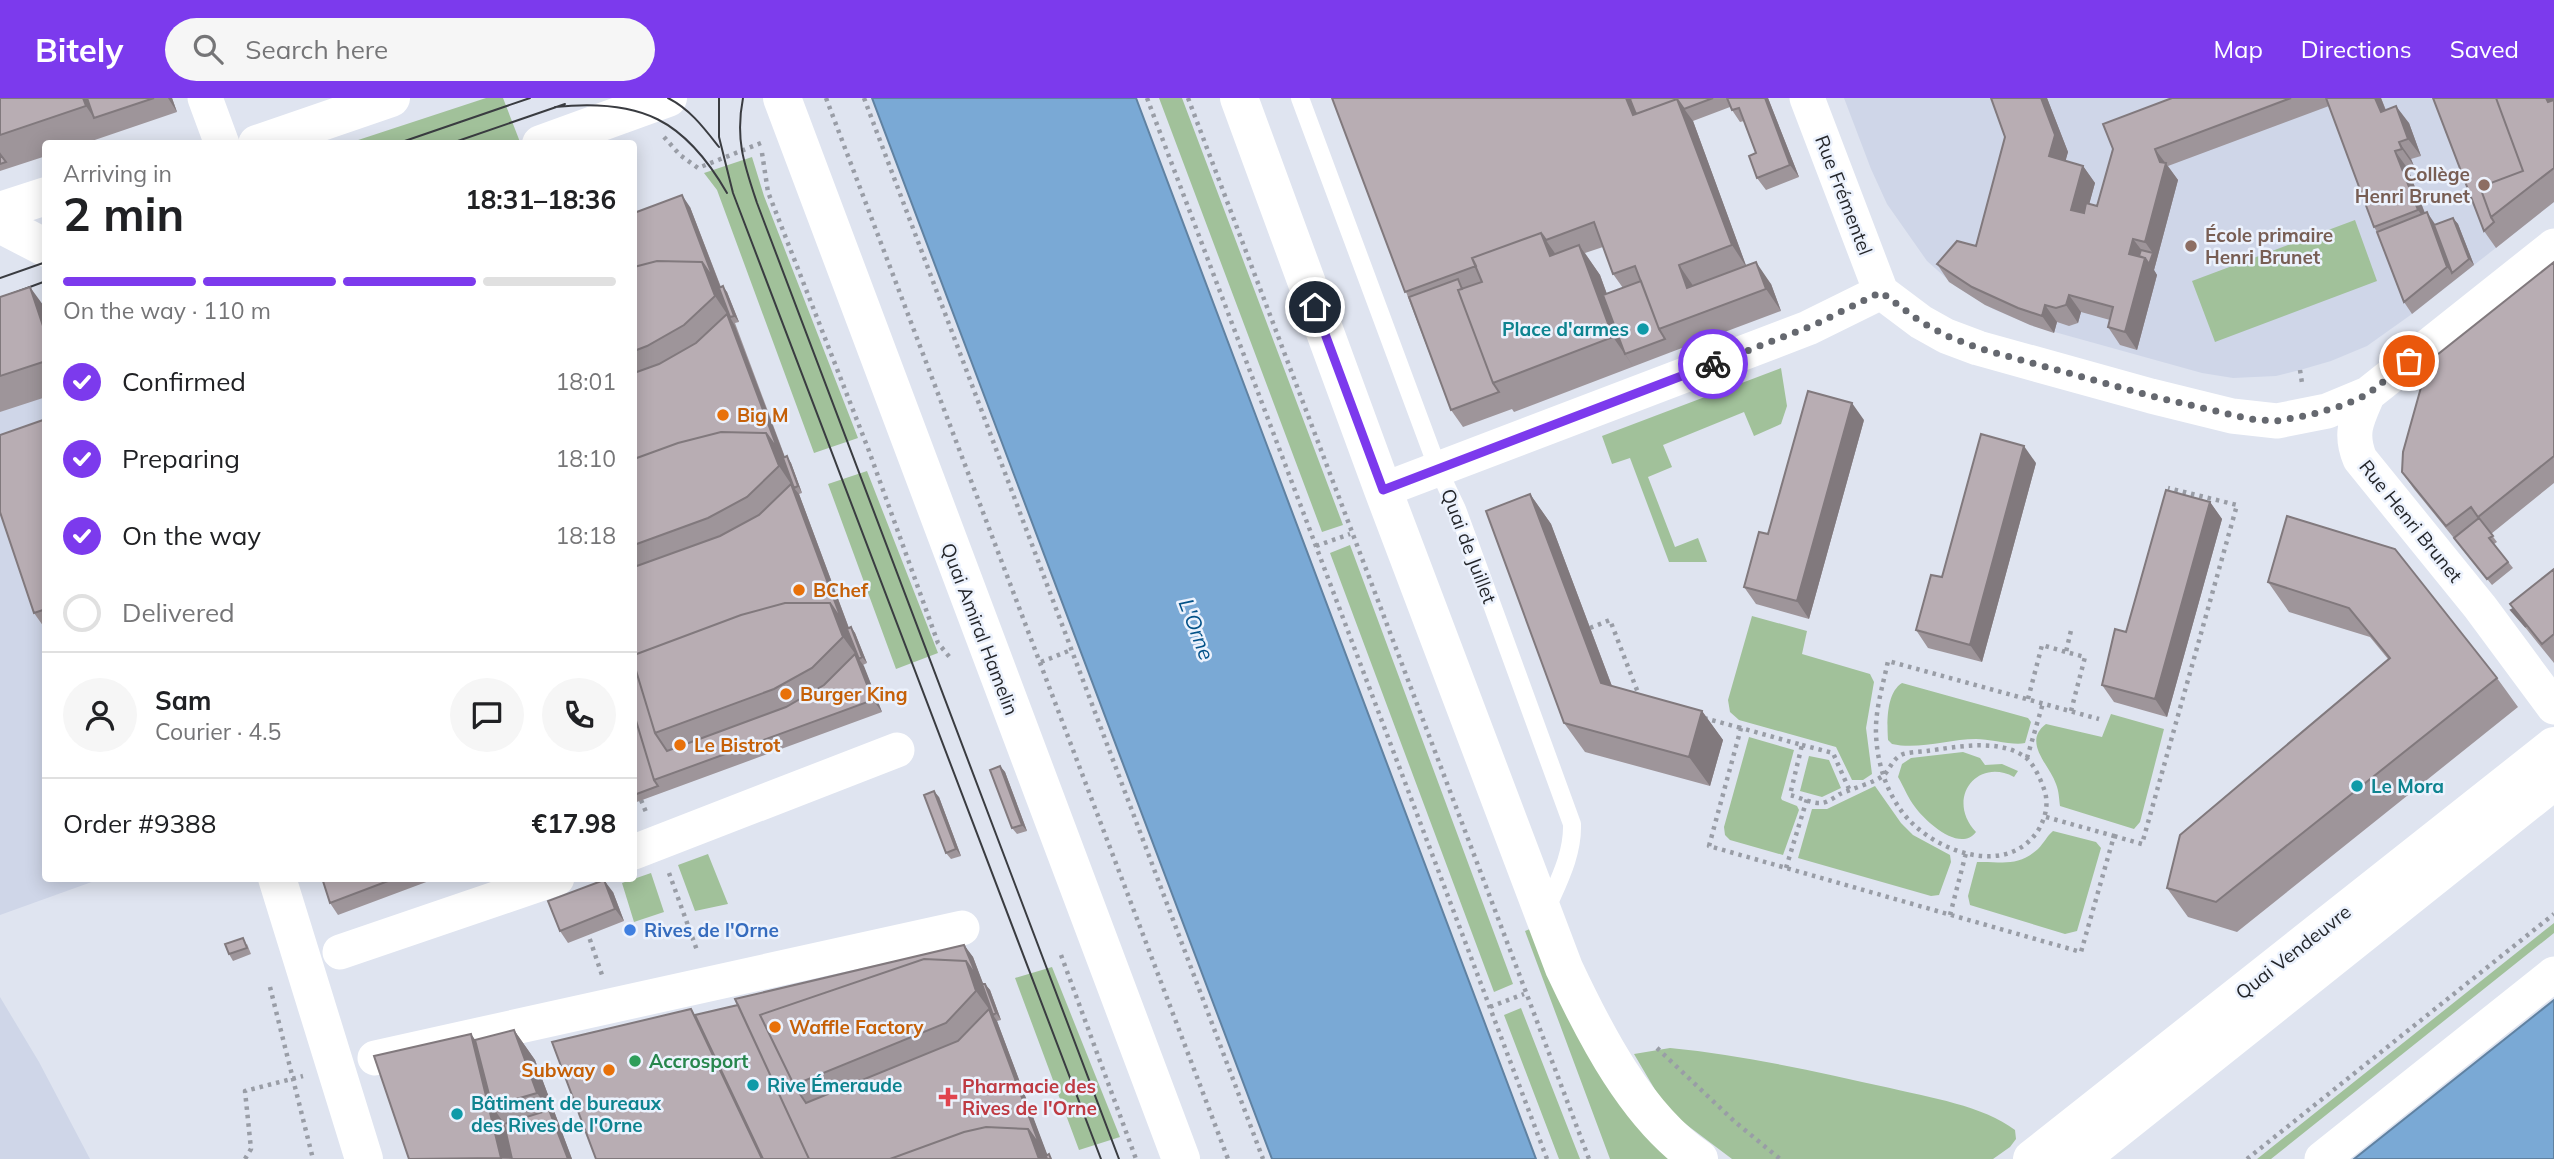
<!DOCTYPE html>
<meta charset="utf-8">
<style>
body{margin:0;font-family:Mulish,sans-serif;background:#f6f6f6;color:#202124;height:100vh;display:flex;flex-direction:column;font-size:26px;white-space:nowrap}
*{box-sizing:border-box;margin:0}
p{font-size:23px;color:#757577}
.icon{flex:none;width:38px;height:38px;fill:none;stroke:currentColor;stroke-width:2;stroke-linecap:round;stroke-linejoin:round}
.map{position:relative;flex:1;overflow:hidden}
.drawer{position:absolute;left:42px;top:42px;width:595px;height:742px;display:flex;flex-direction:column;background:#fff;border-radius:7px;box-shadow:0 4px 18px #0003}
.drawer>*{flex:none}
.pin{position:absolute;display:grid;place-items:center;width:60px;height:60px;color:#fff;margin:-30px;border:4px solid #fff;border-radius:50%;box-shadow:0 2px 7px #0007}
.courier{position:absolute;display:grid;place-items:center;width:70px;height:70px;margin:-35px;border:5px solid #7c3aed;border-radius:50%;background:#fff;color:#222;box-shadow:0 2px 9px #0007}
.head em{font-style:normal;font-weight:700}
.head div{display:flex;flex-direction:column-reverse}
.head{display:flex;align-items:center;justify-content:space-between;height:119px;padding:0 21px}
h1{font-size:46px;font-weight:700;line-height:52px}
.bar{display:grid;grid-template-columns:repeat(4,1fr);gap:10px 7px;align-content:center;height:84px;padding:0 21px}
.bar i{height:9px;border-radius:5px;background:#e0e0e0}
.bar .on{background:#7c3aed}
.bar p{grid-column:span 4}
.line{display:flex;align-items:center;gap:18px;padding:0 21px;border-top:2px solid #e0e0e0}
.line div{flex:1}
.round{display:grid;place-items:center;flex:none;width:74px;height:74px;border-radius:37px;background:#f6f6f6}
ol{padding:0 21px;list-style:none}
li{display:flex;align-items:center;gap:21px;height:77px}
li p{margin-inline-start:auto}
li .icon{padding:7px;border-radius:50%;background:#7c3aed;color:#fff;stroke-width:4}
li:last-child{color:#757577}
li i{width:38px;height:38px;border:4px solid #e0e0e0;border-radius:50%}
header{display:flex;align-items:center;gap:42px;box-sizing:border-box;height:98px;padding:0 35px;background:#7c3aed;color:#fff}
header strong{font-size:33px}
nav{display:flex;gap:38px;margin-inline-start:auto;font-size:24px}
.search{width:490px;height:63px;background:#f6f6f6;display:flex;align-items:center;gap:18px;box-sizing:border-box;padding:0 24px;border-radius:38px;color:#757577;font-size:26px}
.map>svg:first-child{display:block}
</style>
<header>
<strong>Bitely</strong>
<div class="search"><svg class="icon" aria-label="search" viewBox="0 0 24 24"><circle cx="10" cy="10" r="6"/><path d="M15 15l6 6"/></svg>Search here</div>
<nav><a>Map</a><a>Directions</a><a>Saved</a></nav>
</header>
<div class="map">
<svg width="2554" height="1061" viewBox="0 0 2554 1061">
<rect width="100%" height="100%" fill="#dfe4f0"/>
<path fill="#cfd6e8" d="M1844 0H2554V104L2412 216 2367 248 2331 263 2300 272 2276 278 2233 280 2202 275 2033 228 1993 211 1955 188 1927 163 1887 106 1871 71Z
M45 221 46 780 100 781 0 817V236Z
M0 899 39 964 90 1061H0Z"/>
<path fill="#a1c19a" d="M486 0H503L520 44 515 46 349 45Z
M1159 0H1182L1343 427 1322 434Z
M752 59 764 98 858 340 814 355 717 92 704 75Z
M2355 122 2377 183 2215 244 2192 183Z
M1781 270 1787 308 1781 326 1754 338 1744 314 1663 347 1672 369 1648 379 1675 449 1698 440 1707 464H1669L1630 360 1612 366 1602 338Z
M867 373 938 555 896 571 828 386Z
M1350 447 1513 886 1494 894 1330 455Z
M1752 518 1807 533 1802 556 1870 576 1874 584 1866 630 1872 676 1863 682H1852L1836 649 1739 622 1730 614 1728 602Z
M1902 585 2028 620 2031 624 2025 645C2014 648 1990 641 1976 641 1949 641 1919 652 1892 646L1888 642C1887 625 1886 595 1902 585Z
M2111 616 2164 631 2140 724 2134 731 2060 708C2059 701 2059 693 2056 686 2049 666 2022 644 2046 626L2102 639Z
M1749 639 1794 652 1781 700 1782 702 1797 708 1799 712 1783 757 1730 742 1725 737 1724 729Z
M1963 654 1980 660 1985 667 2002 666 2018 673 2014 679C1977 659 1945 701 1976 734 1960 755 1926 724 1915 709 1908 700 1904 689 1898 679L1902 666 1911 660Z
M1809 658 1829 662 1841 690 1822 699 1800 693Z
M1875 688 1901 725 1913 737 1950 757 1951 764 1939 797 1931 798 1798 760 1812 711H1827Z
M2053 733 2096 744 2101 750 2077 833 2065 836 1970 807 1968 798 1977 764C2001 763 2017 770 2038 751 2044 745 2047 738 2053 733Z
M708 756 728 806 695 813 678 767Z
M651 775 664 814 634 824 622 785Z
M2554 825V835L2271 1061H2257Z
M1535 829 1675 1061H1610L1525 833Z
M1052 869 1120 1039 1079 1052 1015 880Z
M1521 910 1580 1061H1559L1504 917Z
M1670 950C1744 957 1817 974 1890 990 1928 999 1984 1008 2015 1032L2016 1041 2010 1049 1993 1061H1732L1667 1012 1634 956Z"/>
<path fill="#7aa9d5" stroke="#6082a2" stroke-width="2" d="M872 0H1136L1536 1061H1272Z
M2554 902V1061H2354Z"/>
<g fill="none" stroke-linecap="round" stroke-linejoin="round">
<path stroke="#999da6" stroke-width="4.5" stroke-dasharray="3.5 5" stroke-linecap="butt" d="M826 0 1228 1061
M864 0 1263 1061
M1147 0 1547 1061
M1188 0 1589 1061
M664 39 680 57 698 70 761 45
M762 55 768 94 869 353 938 545 952 562
M2300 272 2302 285
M1316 448 1350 436
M1590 530 1610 522 1640 600
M1041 564 1071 552
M2028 601 2042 547 2066 554
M2071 613 2085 559 2066 554 2072 528
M1704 620 1741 630
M1802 647 1833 655 1849 691
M2027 660 2043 605
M641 702 646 714
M2046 719 2114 738 2081 854 1709 748 1741 630 1802 647 1790 697C1799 699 1812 706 1821 705 1827 705 1835 699 1840 696 1851 691 1876 684 1884 677 1890 671 1892 662 1901 657 1907 654 1919 654 1927 653 1956 649 1999 640 2025 659 2034 666 2040 680 2044 691 2049 705 2046 718 2039 731 2008 781 1933 754 1903 715 1886 693 1877 664 1876 636 1875 612 1883 587 1888 563L2099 621
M2114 738 2142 746 2237 407 2168 390
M1786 770 1807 701
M669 775 698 855
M1950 817 1966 755
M587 833 602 877
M1061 857 1136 1061
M270 889 313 1061
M1490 909 1524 896
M1657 950 1734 1023 1780 1061
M245 1061 251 1051 245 993 303 978
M2247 1061 2554 816"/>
<path stroke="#fff" stroke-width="18" d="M1300 0 1438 371 1457 411 1572 726C1573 757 1558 784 1546 812"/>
<path stroke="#fff" stroke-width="35" d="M205 0 222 46
M1807 0 1881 194 1921 224 1946 238 1978 250 2151 298 2232 318 2277 323 2327 313 2368 296 2554 148
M2368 296C2357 321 2349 335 2360 361L2480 509 2554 609
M1383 392 1808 230 1881 194
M634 754 897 652
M340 854 557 780
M375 960 962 830
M2322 1061 2554 876"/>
<path stroke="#fff" stroke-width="38" d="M782 0 1181 1061
M1239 0 1383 392 1564 870C1595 936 1637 1019 1699 1061
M257 46 391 0
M541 46 668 0
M0 113 46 98
M0 126 46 150
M277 780 364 1061
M2032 1061 2554 648
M2080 1061 2554 683"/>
<path stroke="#3a3c41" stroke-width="2" d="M668 0C690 11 704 30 719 49
M719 0V39L733 95 1101 1061
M743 0C735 41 744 66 757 105L1119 1061
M555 9C641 0 685 22 727 95
M396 46 530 0
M449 46 565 6
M0 180 46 164
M0 200 46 183"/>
</g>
<path fill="#9e959a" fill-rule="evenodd" d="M0 0H172L177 14 83 46H46V58L0 73Z
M1332 0H1768L1799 79 1766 92 1757 80 1756 55 1744 23 1740 24 1730 9 1693 23 1746 168 1771 186 1781 213 1674 253 1673 251 1674 253 1514 314 1512 311 1463 329 1451 312ZM1603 149 1613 176 1623 190 1607 196 1600 177 1585 155Z
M1991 0H2047L2068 54 2065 63 2083 68 2095 85 2089 106 2097 108 2172 0H2381L2386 12 2409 25 2421 58 2411 61 2414 68 2408 71 2425 115 2435 127 2453 120 2458 126 2474 167 2412 216 2404 204 2377 134 2374 129 2329 8 2168 68 2178 82 2154 172 2157 177 2137 252 2120 247 2108 229 2110 222 2081 214 2078 225 2069 228 2057 224 2054 235 2030 227 1985 207 1949 184 1937 166 1976 148 2005 39Z
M2433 0H2554V104L2496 150 2484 133Z
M690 109 721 189 727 194 739 224 735 225 785 359 791 365 802 395 799 396 849 530 851 529 855 535 867 565 863 567 882 614 634 705V115Z
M2554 164V385L2491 436 2497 444 2494 446 2513 470 2492 487 2414 391 2402 374Z
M0 199 46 211V299L0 314Z
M46 321V532L34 515Z
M1864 322 1809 521 1756 506 1744 489Z
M2036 365 1982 564 1928 550 1916 532 1942 479Z
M1530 396 1551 426 1612 588 1702 613 1723 642 1710 688 1585 654 1564 625Z
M2210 404 2222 421 2167 619 2114 604 2102 587 2126 534Z
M2287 418 2497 580 2518 609 2237 834 2188 819 2167 790 2388 561 2370 539 2289 514 2268 484Z
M2554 471V565L2516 518Z
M1000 668 1005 674 1027 733 1017 736 1012 730Z
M939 699 961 758 951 761 946 755Z
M322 780H437L338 817 330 805Z
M613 794 624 823 568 845 560 833Z
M247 846 251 856 233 863 229 856Z
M964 847 973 859 983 886H985L990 892 1001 922 997 923 1047 1057 596 1061 695 917 738 907Z
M514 932 535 962 572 1061H409L471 936 475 942Z"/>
<path fill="#81797d" d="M83 0H92L94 20 86 8Z
M168 0H172L177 14Z
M1626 0H1634L1643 26 1633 17Z
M1765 0H1768L1799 79 1790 67Z
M2041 0H2047L2068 54 2062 76 2049 58Z
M2375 0H2381L2393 32 2381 14Z
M2546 0H2554V13L2548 4Z
M1677 1 1693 23 1747 170 1732 147Z
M2396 8 2409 25 2421 58 2408 41Z
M2399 44 2411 61 2414 68 2402 51Z
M2155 51 2178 82 2157 161 2145 144 2160 64Z
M2395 53 2408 71 2430 129 2418 112Z
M2083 68 2095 85 2083 129 2071 112Z
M682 97 690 109 732 219H730L735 228 715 198 702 164Z
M2427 114 2435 126 2453 174 2452 175 2447 169Z
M2453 120 2458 126 2474 167 2469 161Z
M1541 135 1561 164 1550 158Z
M2133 141 2146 158 2143 169 2129 156Z
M1579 147 1600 177 1628 255 1625 256 1633 268 1613 239Z
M2153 155 2157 161 2154 172 2157 177 2137 252 2125 234 2145 160Z
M1756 164 1771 186 1781 213 1766 191Z
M1679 167 1694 189 1687 190Z
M723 188 727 194 739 224 734 218Z
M30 189 46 211V237Z
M2069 197 2081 214 2078 225 2066 207Z
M2045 207 2057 224 2054 235 2042 218Z
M727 216 735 228 796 389 794 390 799 396 860 560 859 561 864 568 843 539 830 505 791 386 779 368 766 335Z
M1852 305 1864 322 1809 521 1797 503Z
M2024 348 2036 365 1982 564 1970 547Z
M787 358 791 365 802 395 798 388Z
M1530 396 1551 426 1622 615 1601 585Z
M2210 404 2222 421 2167 619 2155 601Z
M851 529 855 535 867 565 862 559Z
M855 556 864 568 882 614 873 602Z
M1702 613 1723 642 1710 688 1689 659Z
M1000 668 1005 674 1027 733 1022 727Z
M934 693 939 699 961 758 956 751Z
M604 782 613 794 624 823 615 811Z
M964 847 973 859 986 893 993 917 997 923 1049 1061H1039L1028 1031 989 911 976 893 966 863Z
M985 886 990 892 1001 922 996 915Z
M691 911 699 923 764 1061H762Z
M514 932 535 962 572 1061H568L549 1012 537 995Z
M471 936 496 972 492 1008 512 1037 518 1061 501 1060Z"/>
<path fill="#b8adb3" stroke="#81797d" stroke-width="2" d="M0 0H83L86 8 0 37Z
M87 0H154L94 20Z
M1332 0H1626L1633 17 1677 1 1732 147 1679 167 1687 190 1756 164 1766 191 1659 231 1635 168 1613 176 1594 124 1546 142 1541 135 1472 160 1476 168 1405 194Z
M1632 0H1713L1684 11 1677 1 1636 16 1630 1Z
M1727 0H1765L1790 67 1757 80 1749 58 1756 55 1739 10 1732 12Z
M1991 0H2041L2055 37 2049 58 2083 68 2071 112 2084 115 2086 105 2097 108 2113 51 2103 26 2172 0H2291L2155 51 2160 64 2166 65 2145 144 2133 141 2129 156 2145 160 2125 234 2108 229 2113 209 2069 197 2066 207 2056 210 2045 207 2042 218 2018 210 1972 189 1937 166 1957 143 1976 148 2005 39Z
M2326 0H2375L2381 14 2396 8 2408 41 2399 44 2402 51 2395 53 2418 112 2374 129Z
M2433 0H2496L2523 73 2480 89 2491 119 2494 124 2484 133Z
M2496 0H2546L2548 4 2554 2V70L2491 119 2480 89 2523 73Z
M0 56 6 64 0 66Z
M682 97 714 182 702 164 657 163 634 169V115Z
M2427 114 2447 169 2404 204 2377 134Z
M2453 120 2469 161 2452 175 2434 127Z
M1541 135 1550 158 1579 147 1613 239 1493 285 1458 192 1482 184 1472 160Z
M2141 152 2153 155 2149 166 2145 160 2139 158Z
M657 163 702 164 715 198 684 227 647 248 634 253V169Z
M2554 164V358L2478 419 2471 409 2446 428 2402 374 2403 354 2425 275 2432 261Z
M1458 181 1462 191 1458 192 1493 285 1499 294 1451 312 1409 199Z
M1641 183 1659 231 1665 241 1625 256 1603 197Z
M723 188 734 218 730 219 719 190Z
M30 189 46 237V263L0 278V199Z
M727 216 778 352 766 335 721 334 678 345 634 361V275L659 266 696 245Z
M1808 293 1852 305 1797 503 1744 489 1759 434 1768 436Z
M46 321V511L34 515 0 414V337Z
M721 334 766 335 779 368 747 399 708 420 634 447V361L678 345Z
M1981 336 2024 348 1970 547 1916 532 1931 477 1942 479Z
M787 358 798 388 794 390 783 360Z
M791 386 842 523 830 505H785L741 517 634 557V469L720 438 759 417Z
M2166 392 2210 404 2155 601 2102 587 2115 531 2126 534Z
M1530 396 1601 585 1702 613 1689 659 1564 625 1486 413Z
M2287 418 2395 451 2497 580 2216 804 2167 790 2180 737 2390 560 2349 510 2268 484Z
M2479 420 2493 438 2489 440 2508 464 2487 481 2454 440Z
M2554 471V536L2542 546 2510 506Z
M785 505H830L843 539 812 570 774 591 655 635 634 566V557L741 517Z
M2513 511 2526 529 2511 512Z
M851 529 862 559 859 561 847 531Z
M855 556 873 602 654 682 634 616V566L655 635 667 653 786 609 824 587Z
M634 616 654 682 658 688 634 697Z
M1000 668 1022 727 1012 730 990 672Z
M934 693 956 751 946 755 924 697Z
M322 780H396L330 805Z
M604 782 615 811 560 833 548 803Z
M243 840 247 850 229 856 225 846Z
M964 847 978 881 966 863 924 861 760 917 794 987 806 1005 958 943 989 911 1040 1048 1028 1031 986 1029 964 1034 890 1061H809L735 901Z
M924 861 966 863 976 893 946 925 794 987 760 917Z
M982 886H985L996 915 993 917Z
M738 907 809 1061H763L695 917Z
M691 911 762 1061H596L552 944Z
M514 932 537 995 492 1008 475 942Z
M471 936 501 1060 409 1061 374 958Z
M549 1012 568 1061H512L504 1026Z
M986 1029 1028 1031 1039 1061H890L964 1034Z
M1049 1056 1051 1061H1047L1046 1058Z"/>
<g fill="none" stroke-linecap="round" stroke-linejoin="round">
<path stroke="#65686f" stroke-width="7" stroke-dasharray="0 12.6" d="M1713 266 1814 227 1881 194 1921 224 1947 238 1978 250 2151 298 2250 321 2277 323 2310 317 2344 307 2368 296 2409 263"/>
<path stroke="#7c3aed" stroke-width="9" d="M1315 209 1383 392 1713 266"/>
</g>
<g fill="#8d6e63" stroke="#ecf2fd" stroke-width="2.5">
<circle cx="2484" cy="87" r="7"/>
<circle cx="2191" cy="148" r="7"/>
</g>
<g fill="#0f9aa8" stroke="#ecf2fd" stroke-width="2.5">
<circle cx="1643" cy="231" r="7"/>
<circle cx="2357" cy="688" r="7"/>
<circle cx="753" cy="987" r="7"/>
<circle cx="457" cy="1016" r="7"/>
</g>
<g fill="#e8710a" stroke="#ecf2fd" stroke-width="2.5">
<circle cx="723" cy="317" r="7"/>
<circle cx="799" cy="492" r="7"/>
<circle cx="786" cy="596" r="7"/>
<circle cx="680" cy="647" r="7"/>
<circle cx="775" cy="929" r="7"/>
<circle cx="609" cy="972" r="7"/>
</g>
<circle fill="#3f7fe0" stroke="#ecf2fd" stroke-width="2.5" cx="630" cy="832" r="7"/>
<circle fill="#2e9e5b" stroke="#ecf2fd" stroke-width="2.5" cx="635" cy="963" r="7"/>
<path fill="#e0444e" stroke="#ecf2fd" stroke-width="2.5" d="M944.5 988.5h7v7h7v7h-7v7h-7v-7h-7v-7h7z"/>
<g text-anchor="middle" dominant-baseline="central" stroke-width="5" stroke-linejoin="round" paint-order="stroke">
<g font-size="19" font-weight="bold" fill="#785e54" stroke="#ecf2fd" text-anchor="end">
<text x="2470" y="76">Collège<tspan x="2470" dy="22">Henri Brunet</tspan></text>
<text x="2205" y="137" text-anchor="start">École primaire<tspan x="2205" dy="22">Henri Brunet</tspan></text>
</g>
<g font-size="19" fill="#24262a" stroke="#ecf2fd">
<text transform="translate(1844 97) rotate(69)">Rue Frémentel</text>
<text transform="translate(2411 423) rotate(51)">Rue Henri Brunet</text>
<text transform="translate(1469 448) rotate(69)">Quai de Juillet</text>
<text transform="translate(980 531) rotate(69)">Quai Amiral Hamelin</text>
<text transform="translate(2293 854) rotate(-38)">Quai Vendeuvre</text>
</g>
<g font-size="19" font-weight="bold" fill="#0d838f" stroke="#ecf2fd" text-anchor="start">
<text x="1629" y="231" text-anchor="end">Place d'armes</text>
<text x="2371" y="688">Le Mora</text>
<text x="767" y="987">Rive Émeraude</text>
<text x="471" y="1005">Bâtiment de bureaux<tspan x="471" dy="22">des Rives de l'Orne</tspan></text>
</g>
<g font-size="19" font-weight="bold" fill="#c56008" stroke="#ecf2fd" text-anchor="start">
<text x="737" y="317">Big M</text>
<text x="813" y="492">BChef</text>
<text x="800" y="596">Burger King</text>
<text x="694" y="647">Le Bistrot</text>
<text x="789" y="929">Waffle Factory</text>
<text x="595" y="972" text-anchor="end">Subway</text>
</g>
<g font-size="19" font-weight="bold" fill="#366cbe" stroke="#ecf2fd" text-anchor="start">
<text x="644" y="832">Rives de l'Orne</text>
</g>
<g font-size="19" font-weight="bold" fill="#27864d" stroke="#ecf2fd" text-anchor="start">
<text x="649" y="963">Accrosport</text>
</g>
<g font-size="19" font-weight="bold" fill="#be3a42" stroke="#ecf2fd" text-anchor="start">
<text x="962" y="988">Pharmacie des<tspan x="962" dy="22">Rives de l'Orne</tspan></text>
</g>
<g font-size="21" font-style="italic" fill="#035288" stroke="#ecf2fd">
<text transform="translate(1197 531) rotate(69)">L'Orne</text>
</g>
</g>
</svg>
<div class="pin" style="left:2409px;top:263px;background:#ea580c"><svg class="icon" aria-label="bag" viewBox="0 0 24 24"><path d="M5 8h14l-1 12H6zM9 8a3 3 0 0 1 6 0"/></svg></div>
<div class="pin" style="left:1315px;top:209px;background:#1f2937"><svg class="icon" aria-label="home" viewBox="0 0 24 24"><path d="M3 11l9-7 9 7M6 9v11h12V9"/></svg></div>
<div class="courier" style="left:1713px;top:266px"><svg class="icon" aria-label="bike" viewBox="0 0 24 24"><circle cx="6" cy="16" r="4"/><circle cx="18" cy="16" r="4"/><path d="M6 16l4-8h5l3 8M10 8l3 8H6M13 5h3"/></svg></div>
<section class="drawer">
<div class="head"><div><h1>2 min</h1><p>Arriving in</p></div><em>18:31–18:36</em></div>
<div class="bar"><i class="on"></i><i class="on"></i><i class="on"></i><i></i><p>On the way · 110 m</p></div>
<ol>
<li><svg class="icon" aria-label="check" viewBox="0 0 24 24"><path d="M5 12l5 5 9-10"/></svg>Confirmed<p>18:01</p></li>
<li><svg class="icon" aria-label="check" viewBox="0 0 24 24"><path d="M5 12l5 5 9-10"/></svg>Preparing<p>18:10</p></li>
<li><svg class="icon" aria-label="check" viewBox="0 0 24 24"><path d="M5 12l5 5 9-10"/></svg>On the way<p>18:18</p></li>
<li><i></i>Delivered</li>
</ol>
<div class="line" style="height:126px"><a class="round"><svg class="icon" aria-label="person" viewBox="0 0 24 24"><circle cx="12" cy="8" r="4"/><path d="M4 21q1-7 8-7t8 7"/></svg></a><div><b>Sam</b><p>Courier · 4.5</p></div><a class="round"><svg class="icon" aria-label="chat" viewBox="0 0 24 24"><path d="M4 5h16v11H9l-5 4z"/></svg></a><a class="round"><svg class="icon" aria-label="phone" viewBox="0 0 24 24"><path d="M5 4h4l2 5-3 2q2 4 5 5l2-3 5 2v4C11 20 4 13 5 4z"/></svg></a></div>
<div class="line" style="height:91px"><div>Order #9388</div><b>€17.98</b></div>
</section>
</div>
